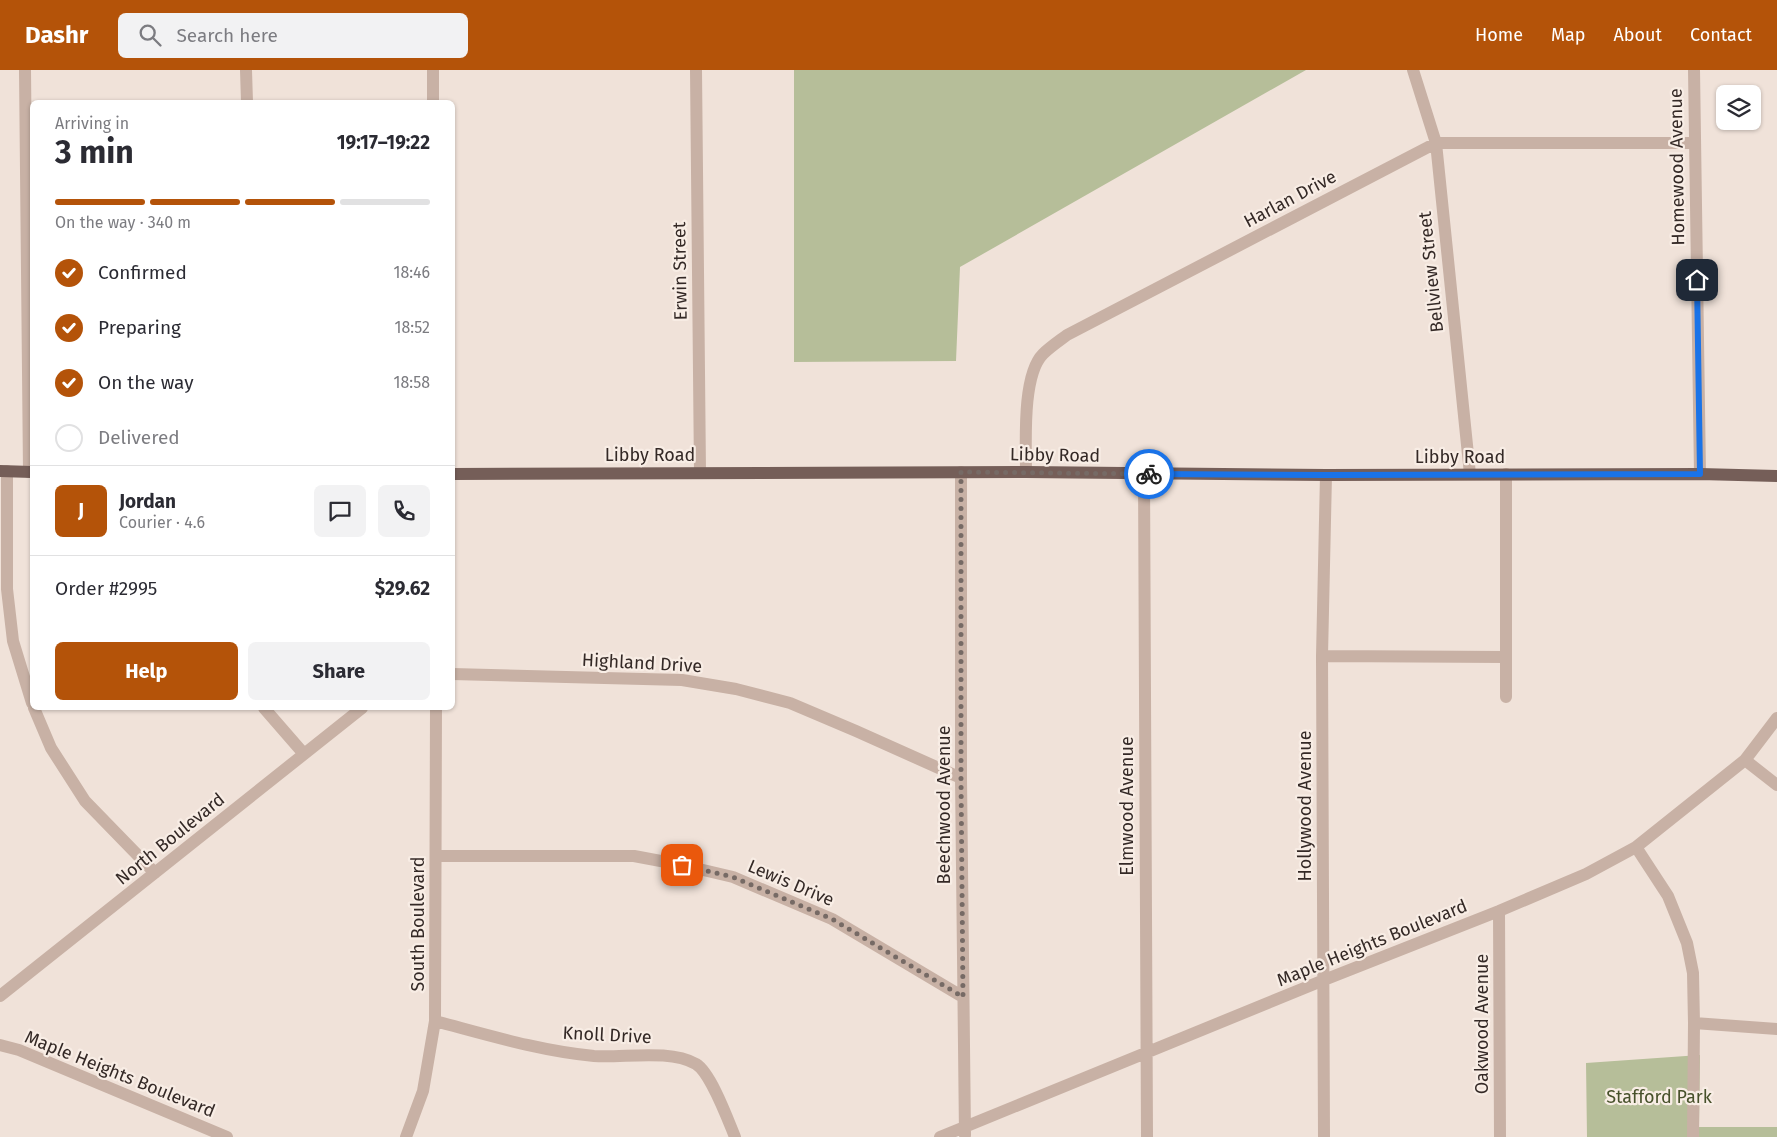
<!DOCTYPE html>
<meta charset="utf-8">
<style>
body{margin:0;font-family:"Fira Sans",sans-serif;background:#f2f2f3;color:#2b2b33;height:100vh;display:flex;flex-direction:column;font-size:19px;white-space:nowrap}
*{box-sizing:border-box;margin:0}
p{font-size:16px;color:#7c7c81}
.icon{flex:none;width:28px;height:28px;fill:none;stroke:currentColor;stroke-width:2;stroke-linecap:round;stroke-linejoin:round}
.map{position:relative;flex:1;overflow:hidden}
.side{position:absolute;left:30px;top:30px;width:425px;height:610px;display:flex;flex-direction:column;background:#fff;border-radius:8px;box-shadow:0 1px 4px #0004}
.side>*{flex:none}
.tools{position:absolute;left:1716px;top:15px;display:grid;gap:10px}
.tools a{display:grid;place-items:center;width:45px;height:45px;border-radius:8px;background:#fff;box-shadow:0 1px 4px #0004;font-size:25px}
.pin{position:absolute;display:grid;place-items:center;width:42px;height:42px;color:#fff;margin:-21px;border-radius:10px;box-shadow:0 2px 8px #0006}
.courier{position:absolute;display:grid;place-items:center;width:50px;height:50px;margin:-25px;border:4px solid #1a73e8;border-radius:50%;background:#fff;color:#222;box-shadow:0 1px 6px #0007}
.head em{font-style:normal;font-weight:700}
.head div{display:flex;flex-direction:column-reverse}
.head{display:flex;align-items:center;justify-content:space-between;height:85px;padding:0 25px}
h1{font-size:32px;font-weight:700;line-height:38px}
.bar{display:grid;grid-template-columns:repeat(4,1fr);gap:8px 5px;align-content:center;height:60px;padding:0 25px}
.bar i{height:6px;border-radius:4px;background:#e1e1e2}
.bar .active{background:#b45309}
.bar p{grid-column:span 4}
.line{display:flex;align-items:center;gap:12px;padding:0 25px;border-top:1px solid #e1e1e2}
.line div{flex:1}
.round{display:grid;place-items:center;flex:none;width:52px;height:52px;border-radius:8px;background:#f2f2f3}
ol{padding:0 25px;list-style:none}
li{display:flex;align-items:center;gap:15px;height:55px}
li p{margin-inline-start:auto}
li .icon{padding:5px;border-radius:50%;background:#b45309;color:#fff;stroke-width:4}
li:last-child{color:#7c7c81}
li i{width:28px;height:28px;border:2px solid #e1e1e2;border-radius:50%}
.primary-button{display:flex;gap:10px;margin-top:auto;padding:10px 25px}
.primary-button a{flex:1;height:58px;border-radius:8px;background:#b45309;color:#fff;font-size:20px;font-weight:700;line-height:58px;text-align:center}
.primary-button a+a{background:#f2f2f3;color:#2b2b33}
header{display:flex;align-items:center;gap:30px;box-sizing:border-box;height:70px;padding:0 25px;background:#b45309;color:#fff}
header strong{font-size:24px}
nav{display:flex;gap:28px;margin-inline-start:auto;font-size:18px}
.search{width:350px;height:45px;background:#f2f2f3;display:flex;align-items:center;gap:12px;box-sizing:border-box;padding:0 18px;border-radius:8px;color:#7c7c81;font-size:19px}
.map>svg:first-child{display:block}
</style>
<header>
<strong>Dashr</strong>
<div class="search"><svg class="icon" aria-label="search" viewBox="0 0 24 24"><circle cx="10" cy="10" r="6"/><path d="M15 15l6 6"/></svg>Search here</div>
<nav><a>Home</a><a>Map</a><a>About</a><a>Contact</a></nav>
</header>
<div class="map">
<svg width="1777" height="1067" viewBox="0 0 1777 1067">
<rect width="100%" height="100%" fill="#f0e2d9"/>
<path fill="#b6be99" d="M794 0H1306L960 197 956 291 794 292Z
M1700 985 1699 1057H1777V1067H1587L1586 993Z"/>
<g fill="none" stroke-linecap="round" stroke-linejoin="round">
<path stroke="#c8b1a5" stroke-width="12" d="M25 0 29 402
M246 0 247 32
M433 0V32
M696 0 700 403
M1413 0 1436 73 1470 404
M1694 0 1700 404
M7 401V519L13 571 32 633
M961 402V708L965 1065
M1026 402C1026 373 1022 305 1043 284 1050 277 1059 271 1067 265L1436 73H1694
M1144 404 1147 1067
M1506 404V627
M1322 586 1506 587
M452 604 682 610 736 619 790 633 856 661 961 708
M34 638 51 678 85 731 155 803
M264 638 304 684
M1745 690 1777 715
M1636 777 1668 826 1687 873 1693 903 1694 953 1693 1067
M436 786H634L682 795 733 807 832 849 963 927
M1499 841 1500 1067
M0 926 362 638
M435 951C488 965 540 981 594 986 625 988 669 979 696 994 711 1003 728 1050 735 1067
M1694 953 1777 959
M0 975 19 980 227 1067
M406 1067 423 1021 435 951 436 638
M940 1067 1324 910 1499 841 1586 804 1636 777 1745 690 1777 648
M1324 1067 1322 586 1326 405"/>
<path stroke="#755e58" stroke-width="12" d="M0 401 32 402
M452 404 1026 402 1326 405 1700 404 1777 406"/>
</g>
<g fill="none" stroke-linecap="round" stroke-linejoin="round">
<path stroke="#766a65" stroke-width="5" stroke-dasharray="0 9" d="M682 795 733 807 832 849 963 927 961 708V402L1149 404"/>
<path stroke="#1a73e8" stroke-width="6" d="M1149 404 1326 405 1700 404 1697 210"/>
</g>
<g text-anchor="middle" dominant-baseline="central" stroke-width="4.5" stroke-linejoin="round" paint-order="stroke">
<g font-size="18" fill="#342926" stroke="#f8ede5">
<text transform="translate(1677 97) rotate(-91)">Homewood Avenue</text>
<text transform="translate(1290 129) rotate(-28)">Harlan Drive</text>
<text transform="translate(680 201) rotate(-91)">Erwin Street</text>
<text transform="translate(1431 202) rotate(-96)">Bellview Street</text>
<text x="650" y="385">Libby Road</text>
<text transform="translate(1055 385) rotate(1)">Libby Road</text>
<text x="1460" y="387">Libby Road</text>
<text transform="translate(642 593) rotate(3)">Highland Drive</text>
<text transform="translate(944 735) rotate(-90)">Beechwood Avenue</text>
<text transform="translate(1127 736) rotate(-90)">Elmwood Avenue</text>
<text transform="translate(1305 736) rotate(-90)">Hollywood Avenue</text>
<text transform="translate(170 769) rotate(-39)">North Boulevard</text>
<text transform="translate(791 813) rotate(23)">Lewis Drive</text>
<text transform="translate(418 854) rotate(-90)">South Boulevard</text>
<text transform="translate(1372 873) rotate(-22)">Maple Heights Boulevard</text>
<text transform="translate(1482 954) rotate(-90)">Oakwood Avenue</text>
<text transform="translate(607 965) rotate(3)">Knoll Drive</text>
<text transform="translate(120 1004) rotate(22)">Maple Heights Boulevard</text>
</g>
<g font-size="18" fill="#47512b" stroke="#f8ede5">
<text x="1659" y="1027">Stafford Park</text>
</g>
</g>
</svg>
<div class="tools">
<a><svg class="icon" aria-label="layers" viewBox="0 0 24 24"><path d="M12 4l9 5-9 5-9-5zM3 14l9 5 9-5"/></svg></a>
</div>
<div class="pin" style="left:682px;top:795px;background:#ea580c"><svg class="icon" aria-label="bag" viewBox="0 0 24 24"><path d="M5 8h14l-1 12H6zM9 8a3 3 0 0 1 6 0"/></svg></div>
<div class="pin" style="left:1697px;top:210px;background:#1f2937"><svg class="icon" aria-label="home" viewBox="0 0 24 24"><path d="M3 11l9-7 9 7M6 9v11h12V9"/></svg></div>
<div class="courier" style="left:1149px;top:404px"><svg class="icon" aria-label="bike" viewBox="0 0 24 24"><circle cx="6" cy="16" r="4"/><circle cx="18" cy="16" r="4"/><path d="M6 16l4-8h5l3 8M10 8l3 8H6M13 5h3"/></svg></div>
<section class="side">
<div class="head"><div><h1>3 min</h1><p>Arriving in</p></div><em>19:17–19:22</em></div>
<div class="bar"><i class="active"></i><i class="active"></i><i class="active"></i><i></i><p>On the way · 340 m</p></div>
<ol>
<li><svg class="icon" aria-label="check" viewBox="0 0 24 24"><path d="M5 12l5 5 9-10"/></svg>Confirmed<p>18:46</p></li>
<li><svg class="icon" aria-label="check" viewBox="0 0 24 24"><path d="M5 12l5 5 9-10"/></svg>Preparing<p>18:52</p></li>
<li><svg class="icon" aria-label="check" viewBox="0 0 24 24"><path d="M5 12l5 5 9-10"/></svg>On the way<p>18:58</p></li>
<li><i></i>Delivered</li>
</ol>
<div class="line" style="height:90px"><b class="round" style="background:#b45309;color:#fff">J</b><div><b>Jordan</b><p>Courier · 4.6</p></div><a class="round"><svg class="icon" aria-label="chat" viewBox="0 0 24 24"><path d="M4 5h16v11H9l-5 4z"/></svg></a><a class="round"><svg class="icon" aria-label="phone" viewBox="0 0 24 24"><path d="M5 4h4l2 5-3 2q2 4 5 5l2-3 5 2v4C11 20 4 13 5 4z"/></svg></a></div>
<div class="line" style="height:65px"><div>Order #2995</div><b>$29.62</b></div>
<div class="primary-button"><a>Help</a><a>Share</a></div>
</section>
</div>
